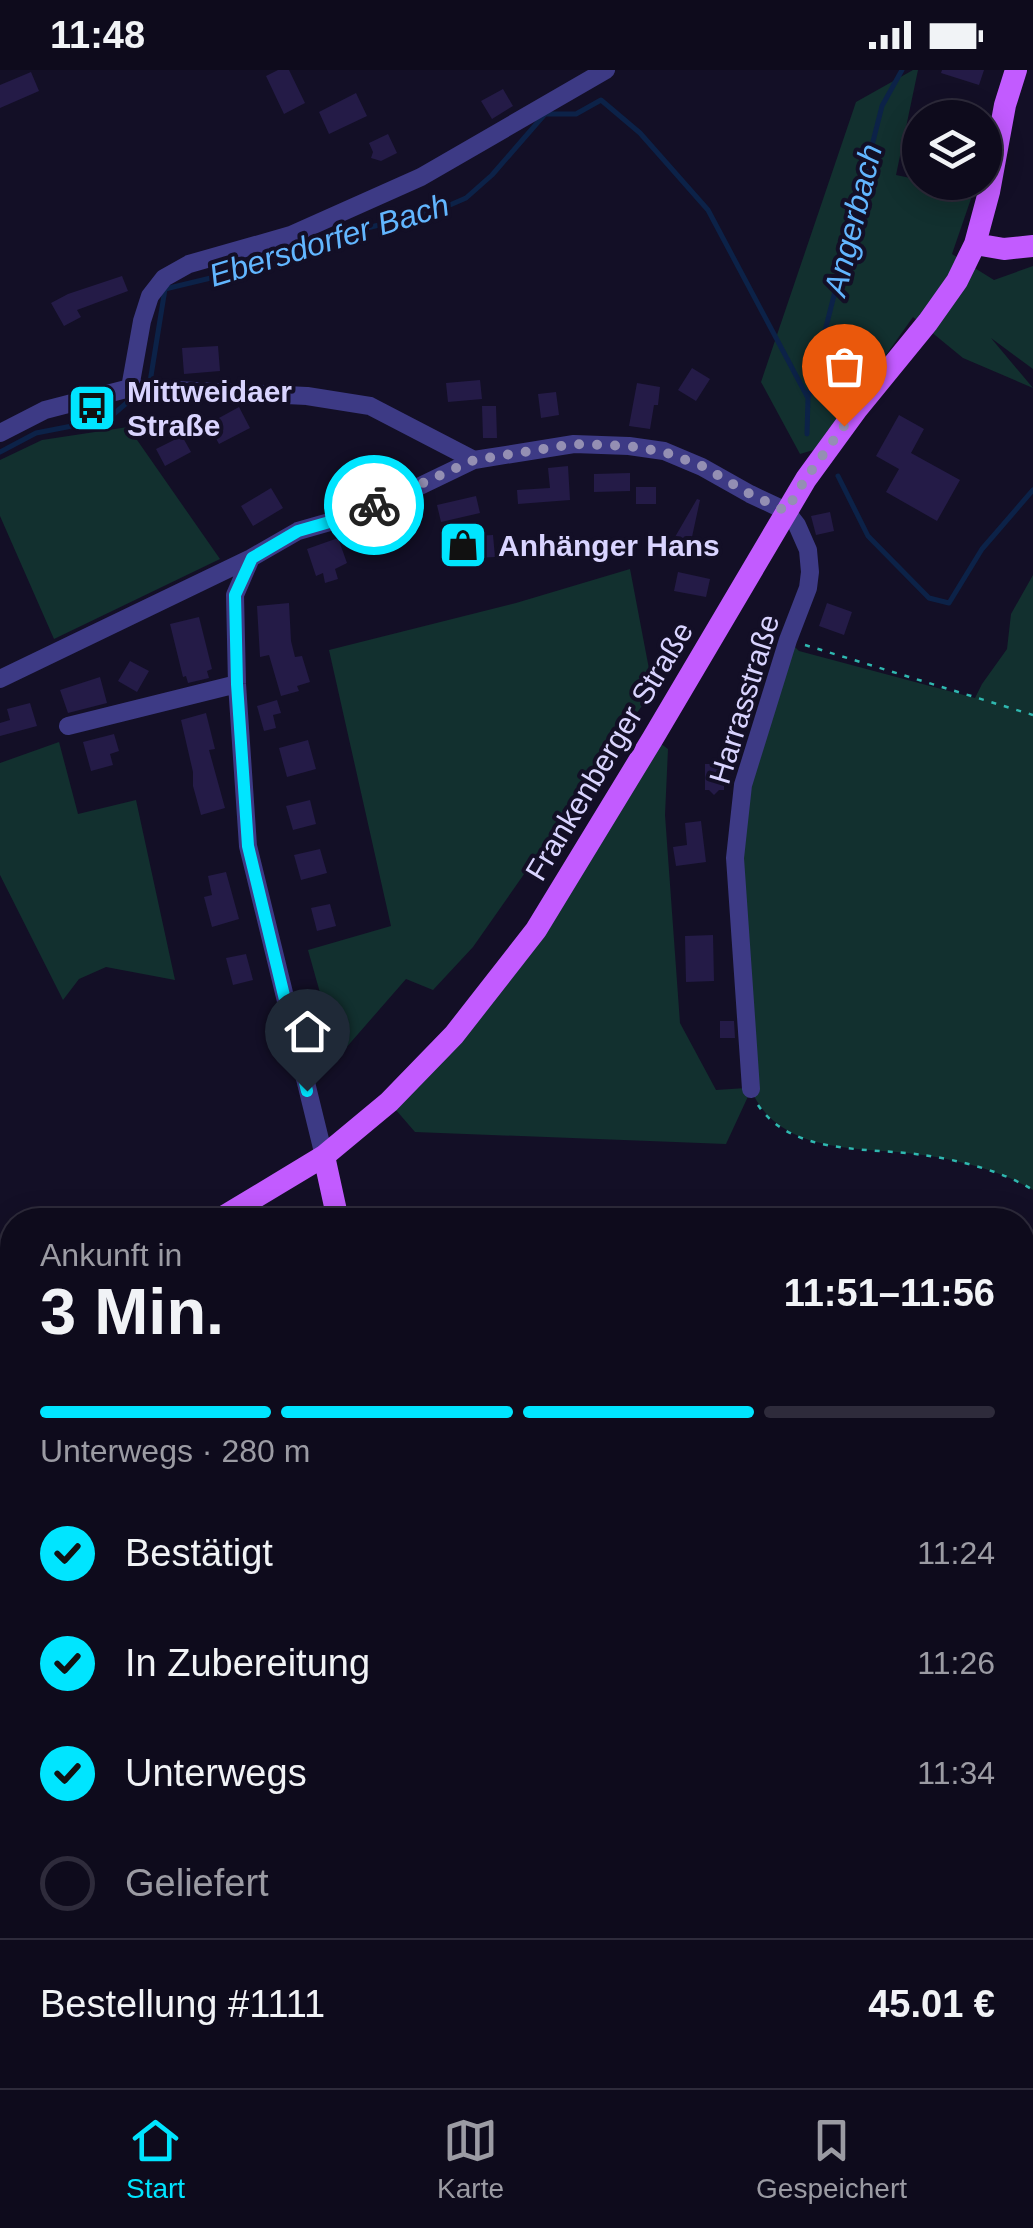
<!DOCTYPE html>
<html lang="de">
<meta charset="utf-8">
<style>
body{margin:0;font-family:Arial,sans-serif;background:#171425;color:#f1f3f6;height:100vh;display:flex;flex-direction:column;font-size:38px;white-space:nowrap}
*{box-sizing:border-box;margin:0}
p{font-size:32px;color:#9b9ba3}
.icon{flex:none;width:55px;height:55px;fill:none;stroke:currentColor;stroke-width:2;stroke-linecap:round;stroke-linejoin:round}
.map{position:relative;flex:1;overflow:hidden}
.sheet{position:absolute;left:0px;top:1138px;width:1035px;height:882px;display:flex;flex-direction:column;background:#0e0b1c;border-radius:40px 40px 0 0;box-shadow:0 5px 25px #0003,0 0 0 2px #2e2b3b}
.sheet>*{flex:none}
.buttons{position:absolute;left:902px;top:30px;display:grid;gap:20px}
.buttons a{display:grid;place-items:center;width:100px;height:100px;border-radius:50%;background:#0e0b1c;box-shadow:0 5px 25px #0003,0 0 0 2px #2e2b3b;font-size:50px}
.pin{position:absolute;display:grid;place-items:center;width:85px;height:85px;color:#fff;margin:-102px -42px;border-radius:50% 50% 50% 0;rotate:-45deg;box-shadow:0 0 10px #0007}
.pin .icon{rotate:45deg}
.courier{position:absolute;display:grid;place-items:center;width:100px;height:100px;margin:-50px;border:8px solid #00e5ff;border-radius:50%;background:#fff;color:#222;box-shadow:0 2px 12px #0007}
.headline em{font-style:normal;font-weight:800}
.headline div{display:flex;flex-direction:column-reverse}
.headline{display:flex;align-items:center;justify-content:space-between;height:170px;padding:0 40px}
h1{font-size:65px;font-weight:800;line-height:75px}
.bar{display:grid;grid-template-columns:repeat(4,1fr);gap:15px 10px;align-content:center;height:120px;padding:0 40px}
.bar i{height:12px;border-radius:8px;background:#2e2b3b}
.bar .on{background:#00e5ff}
.bar p{grid-column:span 4}
.line{display:flex;align-items:center;gap:25px;padding:0 40px;border-top:2px solid #2e2b3b}
.line div{flex:1}
ol{padding:0 40px;list-style:none}
li{display:flex;align-items:center;gap:30px;height:110px}
li p{margin-inline-start:auto}
li .icon{padding:10px;border-radius:50%;background:#00e5ff;color:#111;stroke-width:4}
li:last-child{color:#9b9ba3}
li i{width:55px;height:55px;border:5px solid #2e2b3b;border-radius:50%}
.status{display:flex;justify-content:space-between;align-items:center;height:70px;padding:0 50px;background:#0e0b1c;direction:ltr}
.status svg{height:28px;fill:currentColor}
.dock{display:flex;justify-content:space-around;align-items:center;height:140px;border-top:2px solid #2e2b3b;background:#0e0b1c;font-size:28px;color:#9b9ba3}
.dock a{display:grid;justify-items:center;gap:5px}
.dock .on{color:#00e5ff}
.map>svg:first-child{display:block}
</style>
<div class="status"><b>11:48</b><svg viewBox="0 0 49 12"><path d="M0 12V9h3v3zM5 12V6h3v6zM10 12V3h3v9zM15 12V0h3v12zM26 1h20v11H26zM47 4h2v5h-2z"/></svg></div>
<div class="map">
<svg width="1033" height="2018" viewBox="0 0 1033 2018">
<rect width="100%" height="100%" fill="#130f26"/>
<path fill="#12302f" d="M913 0H918L896 105 920 110V112L934 113 974 120 952 184 994 210 1033 196V299L991 268 1033 318 963 288 913 247 820 378 800 384 761 312 856 32Z
M128 357 220 489 54 569 0 446V390L42 370Z
M630 499 653 620 473 877 433 920 406 909 338 987 308 880 391 856 329 580 516 533Z
M1033 505V1120C1002 1101 959 1090 923 1085 863 1076 781 1087 751 1020L726 1074 415 1062 389 1032 454 965 653 668 668 679 665 745 680 953 716 1020 746 1018 735 788 743 715 788 570 799 581 975 628 982 614 1007 579 1011 544Z
M59 672 78 744 136 730 175 910 106 897 79 909 63 930 0 805V693Z
M12 1292V1864L0 1862V1299Z
M0 1885 12 1886V2008H241L228 2013 229 2018H0Z"/>
<g fill="none" stroke-linecap="round" stroke-linejoin="round">
<path stroke="#0c2248" stroke-width="5" d="M150 312 165 219 298 187 310 172 436 141 466 128 492 105 545 44H576L601 30 640 63 708 140 808 328
M807 364 808 328 882 36 902 0
M0 382 36 363 108 349 130 330
M838 406 868 466 929 528 949 533 982 479 1033 420"/>
</g>
<path fill="#241b47" d="M278 0H289L305 33 284 44 266 6Z
M942 0H984L979 15 941 3Z
M31 2 39 21 0 38V15Z
M503 19 513 36 492 49 481 31Z
M356 23 367 46 329 64 319 42Z
M388 64 397 83 381 91 371 88 373 82 369 73Z
M122 206 128 221 77 240 81 247 64 256 51 233 68 224Z
M218 276 220 301 184 304 182 278Z
M692 298 710 309 696 331 678 320Z
M480 310 482 329 448 332 446 313Z
M637 313 660 317 658 335H654L650 359 629 356Z
M556 322 559 345 541 348 538 324Z
M482 336H496L497 368H483Z
M239 337 250 358 219 374 208 354Z
M899 345 924 359 911 383 960 410 937 451 886 422 899 399 876 386Z
M182 366 191 382 165 396 156 379Z
M568 396 570 430 518 434 517 420 550 418 548 398Z
M630 403V421L594 422V404Z
M636 417H656V434H636Z
M271 418 283 438 253 456 241 436Z
M476 426 480 443 441 452 437 435Z
M697 429 700 430 687 490 671 487 675 467Z
M400 441 409 471 368 478 365 465 388 459 383 445Z
M830 442 834 461 816 465 811 446Z
M493 465 495 487 456 489 455 467Z
M338 468 347 493 335 499 338 509 325 513 323 503 316 506 307 479Z
M678 502 710 509 706 527 674 521Z
M289 533 291 571 295 587 302 586 310 612 297 616 299 621 281 626 269 585 260 587 257 536Z
M827 533 852 542 844 565 819 556Z
M199 547 212 599 207 601 209 608 188 613 186 606 183 607 170 554Z
M130 591 149 601 137 622 118 611Z
M100 607 107 633 68 643 60 620Z
M277 630 281 643 273 645 276 658 264 661 257 636Z
M30 633 37 656 0 666V653L10 650 7 639Z
M206 643 215 679 209 680 225 738 201 745 193 716V702L181 650Z
M114 664 119 681 110 684 113 695 91 701 83 672Z
M308 670 316 699 287 707 279 678Z
M705 694H724V720H719L714 725 709 720H705Z
M310 730 316 754 293 760 286 736Z
M701 751 706 792 676 796 673 777 687 775 685 753Z
M320 779 327 803 301 810 294 785Z
M226 802 239 849 212 857 204 827 212 825 208 806Z
M330 834 336 856 317 861 311 838Z
M713 865 714 911 686 912 685 866Z
M246 884 253 910 233 915 226 888Z
M720 951H734L735 968H720Z"/>
<g fill="none" stroke-linecap="round" stroke-linejoin="round">
<path stroke="#2fb8b0" stroke-width="2.5" stroke-dasharray="5 8" stroke-linecap="butt" d="M805 575 1033 645
M758 1035C792 1086 869 1077 923 1085 959 1090 1002 1101 1033 1120"/>
<path stroke="#3d3a85" stroke-width="18" d="M130 318 142 251 150 226 164 208 189 194 291 165 421 107 606 0
M0 363 45 340 130 318 307 326 370 336 474 390
M251 488 235 525 237 614 248 776 324 1086
M0 609 251 488 298 461 340 449 418 417 474 390 574 374 629 376 664 381 702 397 750 424 786 441 797 455 808 480 810 502 808 518 788 570 743 715 735 788 751 1019
M68 656 237 614
M0 1872 12 1874
M1022 1941 1033 1944
M838 2008 869 2018
M1009 2018V2008"/>
<path stroke="#c25bff" stroke-width="22" d="M975 174 1004 179 1033 176
M324 1086 338 1150
M218 1150 324 1086 389 1032 454 965 536 860 653 668 806 409 857 339 928 252 957 211 975 174 989 122 1005 35 1016 0
M0 1267 12 1260
M513 2008 515 2018"/>
</g>
<g fill="none" stroke-linecap="round" stroke-linejoin="round">
<path stroke="#948fb3" stroke-width="10" stroke-dasharray="0 18" d="M374 435 474 390 574 374 629 376 664 382 702 396 750 424 786 441 806 408 844 356"/>
<path stroke="#00e5ff" stroke-width="12" d="M307 1021 248 776 237 614 235 525 252 488 298 461 340 449 374 435"/>
</g>
<defs>
<g id="bus-square" transform="scale(2.5)"><rect x="-9" y="-9" width="18" height="18" rx="4" fill="#00e5ff" stroke="#130f26"/><path d="M-5-6H5V4H4V6H2V4H-2V6H-4V4H-5ZM-3.5-4V0h7V-4ZM-3.5 1.2v1.5H-2V1.2ZM2 1.2v1.5H3.5V1.2Z" fill="#111"/></g>
<g id="shop-square" transform="scale(2.5)"><rect x="-9" y="-9" width="18" height="18" rx="4" fill="#00e5ff" stroke="#130f26"/><path d="M-5-2.5h2.3a2.7 3.5 0 0 1 5.4 0H5L5.5 6h-11ZM-1.5-2.5h3a1.5 2.3 0 0 0-3 0Z" fill="#111"/></g>
</defs>
<g fill-rule="evenodd">
<use href="#bus-square" x="92" y="338"/>
<use href="#shop-square" x="463" y="475"/>
</g>
<g text-anchor="middle" dominant-baseline="central" stroke-width="8" stroke-linejoin="round" paint-order="stroke">
<g font-size="30" font-weight="bold" fill="#d9d4ff" stroke="#130f26" text-anchor="start">
<text x="127" y="321">Mittweidaer<tspan x="127" dy="34">Straße</tspan></text>
<text x="498" y="475">Anhänger Hans</text>
</g>
<g font-size="30" fill="#d9d4ff" stroke="#130f26">
<text transform="translate(744 629) rotate(-73)">Harrasstraße</text>
<text transform="translate(609 681) rotate(-59)">Frankenberger Straße</text>
</g>
<g font-size="32" font-style="italic" fill="#62b6ff" stroke="#130f26">
<text transform="translate(853 150) rotate(-76)">Angerbach</text>
<text transform="translate(329 170) rotate(-17)">Ebersdorfer Bach</text>
</g>
</g>
</svg>
<div class="buttons">
<a><svg class="icon" aria-label="layers" viewBox="0 0 24 24"><path d="M12 4l9 5-9 5-9-5zM3 14l9 5 9-5"/></svg></a>
</div>
<div class="pin" style="left:844px;top:356px;background:#ea580c"><svg class="icon" aria-label="bag" viewBox="0 0 24 24"><path d="M5 8h14l-1 12H6zM9 8a3 3 0 0 1 6 0"/></svg></div>
<div class="pin" style="left:307px;top:1021px;background:#1f2937"><svg class="icon" aria-label="home" viewBox="0 0 24 24"><path d="M3 11l9-7 9 7M6 9v11h12V9"/></svg></div>
<div class="courier" style="left:374px;top:435px"><svg class="icon" aria-label="bike" viewBox="0 0 24 24"><circle cx="6" cy="16" r="4"/><circle cx="18" cy="16" r="4"/><path d="M6 16l4-8h5l3 8M10 8l3 8H6M13 5h3"/></svg></div>
<section class="sheet">
<div class="headline"><div><h1>3 Min.</h1><p>Ankunft in</p></div><em>11:51–11:56</em></div>
<div class="bar"><i class="on"></i><i class="on"></i><i class="on"></i><i></i><p>Unterwegs · 280 m</p></div>
<ol>
<li><svg class="icon" aria-label="check" viewBox="0 0 24 24"><path d="M5 12l5 5 9-10"/></svg>Bestätigt<p>11:24</p></li>
<li><svg class="icon" aria-label="check" viewBox="0 0 24 24"><path d="M5 12l5 5 9-10"/></svg>In Zubereitung<p>11:26</p></li>
<li><svg class="icon" aria-label="check" viewBox="0 0 24 24"><path d="M5 12l5 5 9-10"/></svg>Unterwegs<p>11:34</p></li>
<li><i></i>Geliefert</li>
</ol>
<div class="line" style="height:130px"><div>Bestellung #1111</div><b>45.01 €</b></div>
</section>
</div>
<nav class="dock">
<a class="on"><svg class="icon" aria-label="home" viewBox="0 0 24 24"><path d="M3 11l9-7 9 7M6 9v11h12V9"/></svg>Start</a>
<a><svg class="icon" aria-label="map" viewBox="0 0 24 24"><path d="M3 6l6-2 6 2 6-2v14l-6 2-6-2-6 2zM9 4v14M15 6v14"/></svg>Karte</a>
<a><svg class="icon" aria-label="saved" viewBox="0 0 24 24"><path d="M7 4h10v16l-5-4-5 4z"/></svg>Gespeichert</a>
</nav>
